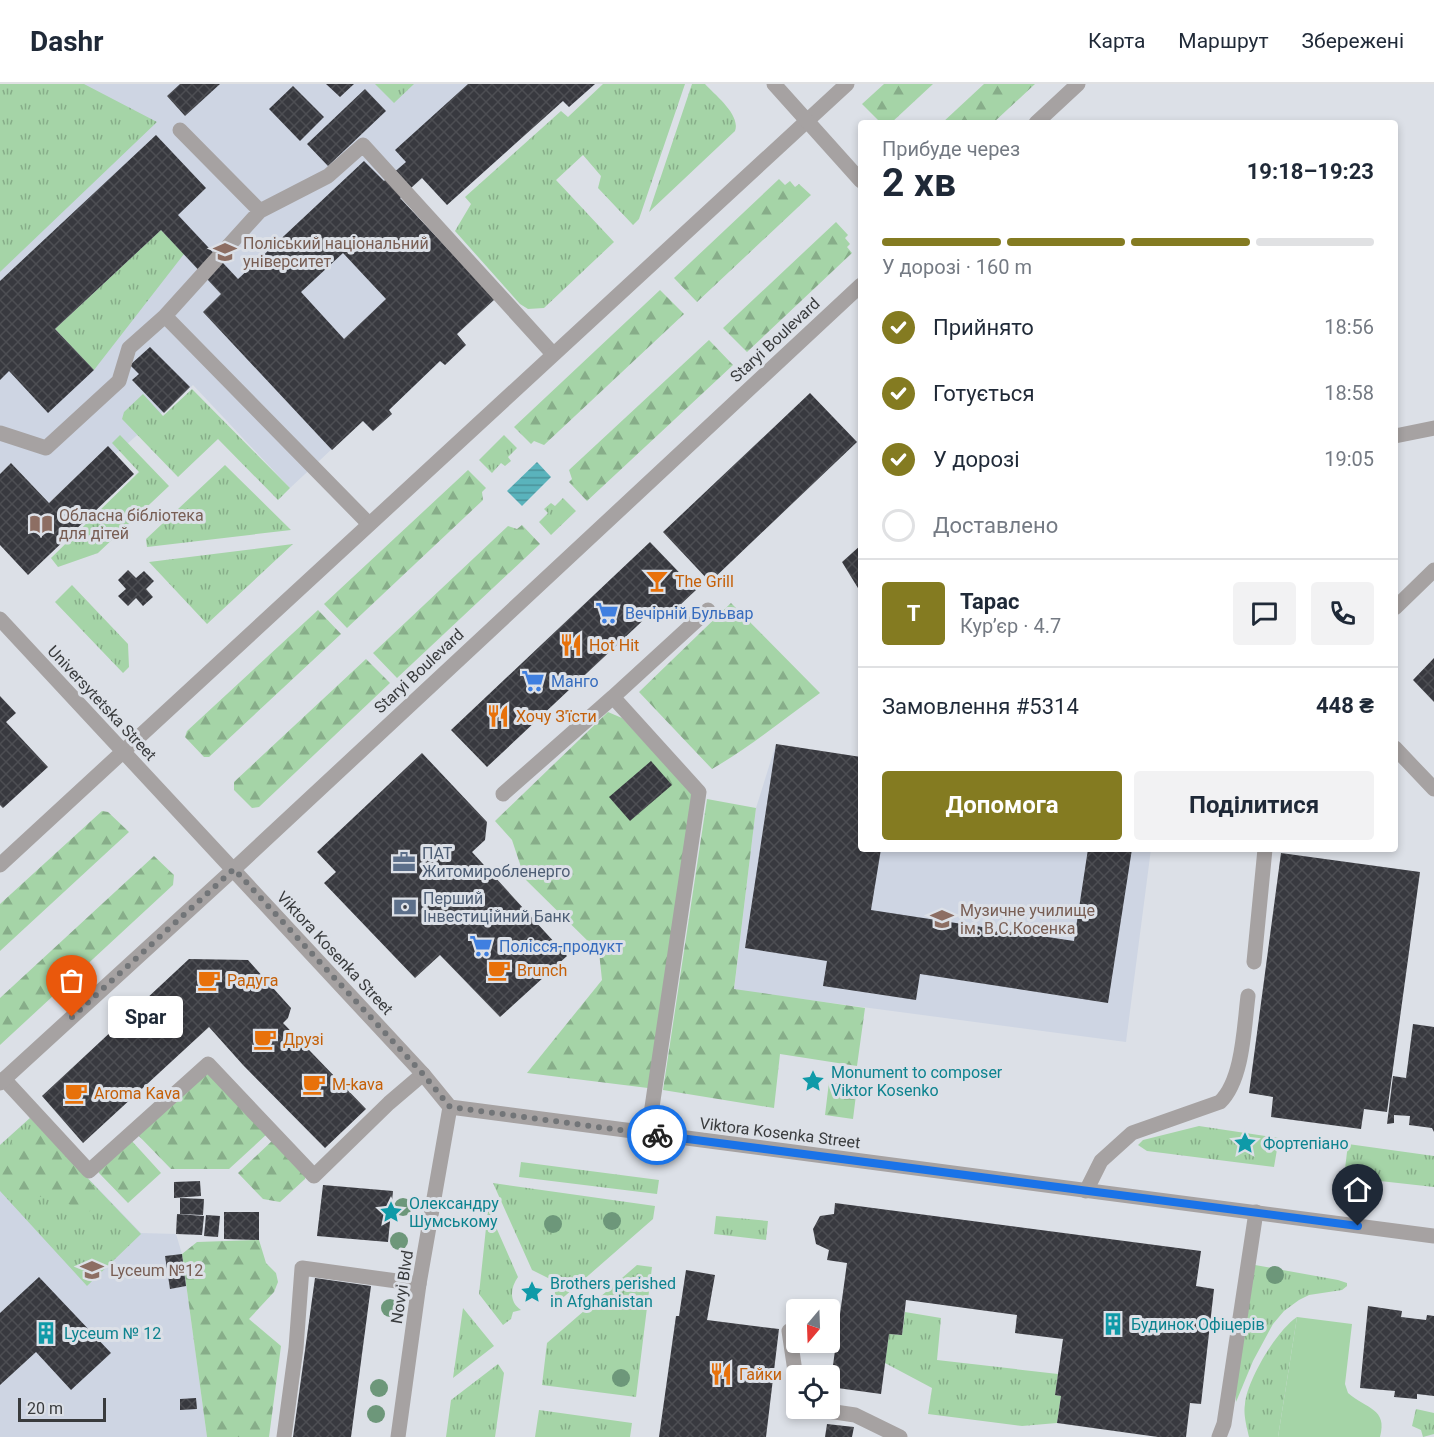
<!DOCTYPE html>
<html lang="uk">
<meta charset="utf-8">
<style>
body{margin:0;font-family:Roboto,sans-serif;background:#f2f2f3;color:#1f2937;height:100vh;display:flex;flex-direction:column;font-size:22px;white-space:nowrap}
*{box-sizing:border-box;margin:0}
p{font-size:20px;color:#747a83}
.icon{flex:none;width:33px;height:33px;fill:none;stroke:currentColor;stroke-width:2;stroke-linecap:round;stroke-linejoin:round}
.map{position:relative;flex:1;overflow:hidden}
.drawer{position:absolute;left:858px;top:36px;width:540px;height:732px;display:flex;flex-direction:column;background:#fff;border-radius:6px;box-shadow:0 3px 9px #0003}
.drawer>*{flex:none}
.needle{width:39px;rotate:199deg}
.controls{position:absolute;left:786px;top:1215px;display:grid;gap:12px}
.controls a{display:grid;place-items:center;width:54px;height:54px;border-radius:6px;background:#fff;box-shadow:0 3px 9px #0003;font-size:30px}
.scale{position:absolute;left:18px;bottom:15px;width:88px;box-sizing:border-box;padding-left:6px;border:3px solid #393b3d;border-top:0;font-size:16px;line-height:21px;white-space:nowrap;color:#393b3d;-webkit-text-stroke:4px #dce0e7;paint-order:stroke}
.pin{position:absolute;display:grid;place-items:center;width:51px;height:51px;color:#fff;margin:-62px -26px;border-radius:50% 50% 50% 0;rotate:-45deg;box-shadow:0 0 6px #0007}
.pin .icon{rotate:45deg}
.courier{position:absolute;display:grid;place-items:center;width:60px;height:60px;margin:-30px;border:4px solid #1a73e8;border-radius:50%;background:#fff;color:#222;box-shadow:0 2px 8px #0007}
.bubble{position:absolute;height:42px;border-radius:6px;background:#fff;box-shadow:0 3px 9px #0003;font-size:20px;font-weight:700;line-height:42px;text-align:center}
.summary em{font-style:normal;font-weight:700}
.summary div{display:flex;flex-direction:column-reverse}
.summary{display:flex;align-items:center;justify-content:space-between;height:102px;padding:0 24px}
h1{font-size:39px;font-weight:700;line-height:45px}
.bar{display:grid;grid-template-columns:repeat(4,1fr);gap:9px 6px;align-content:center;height:72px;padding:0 24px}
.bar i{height:8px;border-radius:4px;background:#e0e1e3}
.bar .current{background:#847b21}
.bar p{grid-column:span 4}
.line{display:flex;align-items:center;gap:15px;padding:0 24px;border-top:2px solid #e0e1e3}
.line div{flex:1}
.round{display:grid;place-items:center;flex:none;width:63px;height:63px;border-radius:6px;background:#f2f2f3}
ol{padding:0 24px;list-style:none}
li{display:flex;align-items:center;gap:18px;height:66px}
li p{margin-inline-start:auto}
li .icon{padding:6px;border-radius:50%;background:#847b21;color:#fff;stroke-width:4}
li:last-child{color:#747a83}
li i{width:33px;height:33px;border:3px solid #e0e1e3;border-radius:50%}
.primary-button{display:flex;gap:12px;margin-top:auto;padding:12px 24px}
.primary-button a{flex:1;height:69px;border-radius:6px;background:#847b21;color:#fff;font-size:24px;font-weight:700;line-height:69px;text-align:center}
.primary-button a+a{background:#f2f2f3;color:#1f2937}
header{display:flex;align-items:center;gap:36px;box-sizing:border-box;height:84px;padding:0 30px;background:#fff;border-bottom:2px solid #e0e1e3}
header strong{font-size:28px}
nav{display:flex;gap:33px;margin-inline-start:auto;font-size:21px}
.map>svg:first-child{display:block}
</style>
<header>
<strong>Dashr</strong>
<nav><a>Карта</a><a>Маршрут</a><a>Збережені</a></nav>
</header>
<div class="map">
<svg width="1434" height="1353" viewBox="0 0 1434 1353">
<defs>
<pattern id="grass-tufts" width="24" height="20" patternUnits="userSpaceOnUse" patternTransform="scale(1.5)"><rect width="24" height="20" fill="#a5d4a7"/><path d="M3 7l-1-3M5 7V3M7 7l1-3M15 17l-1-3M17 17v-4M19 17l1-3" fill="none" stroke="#87ad89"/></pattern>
<pattern id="forest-firs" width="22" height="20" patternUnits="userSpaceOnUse" patternTransform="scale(1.5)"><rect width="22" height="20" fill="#a5d4a7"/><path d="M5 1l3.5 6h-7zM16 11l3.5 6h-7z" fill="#87ad89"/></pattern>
<pattern id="water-rules" width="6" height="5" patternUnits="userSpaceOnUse" patternTransform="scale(1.5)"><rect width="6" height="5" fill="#5ab3bc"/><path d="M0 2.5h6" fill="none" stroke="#4b939a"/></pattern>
<pattern id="building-cross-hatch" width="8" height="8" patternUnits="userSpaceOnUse" patternTransform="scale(1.5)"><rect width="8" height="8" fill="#38393f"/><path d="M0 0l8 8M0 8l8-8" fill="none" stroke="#4d4e53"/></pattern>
</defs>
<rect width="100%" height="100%" fill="#dce0e7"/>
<path fill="#ced5e3" d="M0 0H595L569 23 562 17 447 121 422 94 400 114 495 215 457 250 466 261 445 281 440 277 389 326 392 330 373 347 362 337 290 404 193 301 116 370 108 363 49 419 11 379 0 390Z
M776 660 861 765H1151L1126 958 734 906 756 724Z
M30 1034 141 1149 176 1150 182 1170 207 1353H0V1061Z"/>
<path fill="url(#grass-tufts)" d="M0 0H84L157 38 0 188Z
M375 0H414L394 19Z
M603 0H685L639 135 633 141 598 104 601 92 583 71 556 96 614 158 544 224 528 225 520 220 455 147 471 120 465 113 561 27 568 33Z
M692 0H705C715 11 741 31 735 47L649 128Z
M161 146 184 170 94 286 55 245Z
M192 305 290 404 278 416 218 355 178 393 122 335 124 328 143 310 163 332Z
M120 351 169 402 98 469 58 483 51 474 139 388 112 359Z
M504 351 517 364 508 373 511 377 505 382 501 379 492 389 479 376Z
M225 381 291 446 147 463 146 455Z
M563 414 576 427 551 451 539 438 548 429 544 425 551 419 555 422Z
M293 460 207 540 149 478Z
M72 501 128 560 129 583 123 589 55 518Z
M30 1034 141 1150 87 1202 0 1107V1061Z
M1199 1042 1279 1054 1274 1083 1147 1067 1138 1061 1143 1056Z
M1348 1060 1434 1072V1103L1344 1093Z
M521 1078 659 1096 657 1110 519 1093Z
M493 1099 655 1122 653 1135 558 1218 554 1214 555 1208 550 1195 532 1186Z
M488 1125 518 1193C510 1204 509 1218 521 1226L513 1228 511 1235 503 1241 479 1210Z
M716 1132 768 1137 766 1156 714 1150Z
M637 1181 652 1183 636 1313 542 1301 547 1259Z
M1255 1181 1338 1196 1347 1199V1202L1342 1206 1309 1211 1299 1216 1284 1227 1273 1240 1253 1277 1236 1318 1235 1304Z
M463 1224 494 1262 453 1294Z
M905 1228 941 1234 937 1276 1058 1290 1055 1311 1061 1312 1057 1339 1022 1342 928 1330 932 1304 885 1279 889 1250 902 1251Z
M1297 1233 1278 1353H1249C1247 1343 1243 1331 1245 1320 1247 1296 1277 1246 1297 1233Z
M498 1280 504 1289 495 1353H446L451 1316Z
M1416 1325 1434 1329V1350L1423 1353 1421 1346 1412 1342Z
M539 1326 632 1339 630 1353H535Z"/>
<path fill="url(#forest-firs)" d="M884 0H933L891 39H881L862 20Z
M984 0H1035L993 39H942Z
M779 95 785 101 790 97 795 103 799 100 811 111 697 218 674 194Z
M836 138 848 151 845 154 850 160 847 163 852 169 747 268 723 244Z
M660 206 684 230 544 361 534 357 531 360 514 343Z
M709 256 733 281 587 417 569 398 572 395 569 386Z
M468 386 486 404 482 408 483 416 347 544 324 520Z
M522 441 540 460 397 594 373 569 508 442 517 445Z
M731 519 820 609C784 635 750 663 712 685L639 608Z
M318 526 341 550 209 673H204L185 653 187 647Z
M366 575 390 599 259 723 252 724 234 706V698Z
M608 628 622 634 693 710 648 1004 527 989 602 896 599 868 525 795 512 756 495 737Z
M707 715 756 724 734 905 865 924 857 982 780 970 774 1024 663 1006Z
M102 727 108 728 129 748 0 867V820Z
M154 772 174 791 173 801 0 961V914Z
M209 987 267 1050 229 1085H171L137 1050Z
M829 998 857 1003 853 1035 825 1031Z
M33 1046H41L97 1106 99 1121 94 1126 83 1129C53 1109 52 1113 17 1113 8 1104 3 1099 1 1086L14 1069 12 1057 15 1052Z
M131 1056 161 1089 128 1119 99 1089 98 1084Z
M273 1056 306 1089 305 1095 280 1118 263 1115 238 1089Z
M259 1156 266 1179 276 1189 278 1198 274 1208 249 1235 281 1262 269 1353H207L182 1170 197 1158Z"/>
<path fill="#a5d4a7" d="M1297 1233 1352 1240 1345 1300 1348 1309C1366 1325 1388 1324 1380 1353H1278Z"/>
<path fill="url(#water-rules)" d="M537 378 551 393 522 422 507 407Z"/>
<path fill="url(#building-cross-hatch)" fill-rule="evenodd" d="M180 0H220L185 32 167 12Z
M326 0H354L340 13Z
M468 0H595L569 23 563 17 447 121 422 94 400 114 495 215 457 250 466 261 445 281 440 277 389 326 392 330 373 347 363 337 332 366 203 228 221 210 161 146 55 245 94 286 48 329 9 287 0 296V197L156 51 206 104 178 131 238 195 364 77 384 97 406 78 395 66ZM343 169 386 215 344 255 301 208Z
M293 2 324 33 300 57 269 25Z
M365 5 386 27 328 82 307 60Z
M150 263 190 303 164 329 132 296 139 290 130 281Z
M810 309 857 358 710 498 663 448Z
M108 362 134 390 28 491 0 461V390L11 379 49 419Z
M650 458 696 506 663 537 653 527 487 683 451 646Z
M861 461V509L842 478Z
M128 486 136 494 144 487 154 497 146 505 153 513 143 522 136 514 128 522 118 512 126 505 118 496Z
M1434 574V618L1413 596Z
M0 612 16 629 6 638 48 683 3 724 0 721Z
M776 660 861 673V765H881L871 826 1074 857 1088 765H1132L1108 919 920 890 916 916 823 902 827 877 745 864Z
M422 669 487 738 485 756 472 768 567 872 500 933 440 871 415 894 324 799 336 788 317 768Z
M651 677 672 701 630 737 609 713Z
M1281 769 1420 788 1387 1028 1364 1025 1361 1045 1271 1033 1273 1013 1249 1009Z
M189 875 248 876 291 924 288 934 283 939 366 1025 325 1064 243 981 209 943 83 1059 42 1012Z
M1413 940 1434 943V1048L1432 1044 1409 1041 1410 1032 1394 1031V1039L1387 1040 1393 992 1406 994Z
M200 1097 201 1112 174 1114V1098Z
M323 1101 393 1107 388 1158 317 1152Z
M180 1114 204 1115 203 1131 180 1130Z
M835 1119 1201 1167 1196 1202 1214 1205 1201 1320 1190 1319 1186 1353H1158L1057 1339 1061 1312 1055 1311 1063 1255 1015 1249 1017 1231 906 1216 902 1251 889 1250 881 1310 830 1303 847 1179 827 1176 829 1166 816 1160 813 1145 820 1132 834 1130Z
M224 1128H259V1156L224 1155Z
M177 1130 204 1132 202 1151 176 1150Z
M206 1131 220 1132 218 1153 204 1152Z
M182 1170 186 1202 170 1205 165 1172Z
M686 1186 715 1191 707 1236 779 1245 766 1353H659L676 1232H679Z
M39 1193 111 1269 71 1306 36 1268 0 1301V1229Z
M315 1194 371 1202 351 1353H293Z
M1368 1222 1402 1227 1401 1233 1426 1236 1427 1231 1434 1232V1312L1417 1310V1315L1394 1313 1395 1307 1360 1304Z
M196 1314 197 1325 180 1326V1315Z
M827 1340 854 1343 852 1353H825Z"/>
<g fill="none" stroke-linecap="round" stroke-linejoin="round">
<path stroke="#a6a2a2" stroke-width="15" d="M260 127 328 92 363 61 553 270
M165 232 260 127 180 46
M0 349 46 364 119 297 129 264 165 232 369 440
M1395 352 1434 344
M1395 524 1434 486
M613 613 708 526
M503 710 613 613 699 708 648 1050
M1254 878 1265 765
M4 995 89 1087 208 980 314 1092 389 1019 423 990
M1086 1107 1101 1077 1132 1049 1220 1018C1243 996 1244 943 1248 912
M789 1247 796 1294
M808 1324 855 1331 900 1353
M284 1353 296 1264 302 1184 419 1200
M1219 1353 1224 1340 1256 1128"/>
<path stroke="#a6a2a2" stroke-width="15" d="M1036 39 1078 0
M0 535 423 990 450 1023 1434 1152
M0 781 847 0
M0 999 234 785 861 201
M398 1353 419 1200 450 1023"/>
<path stroke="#a6a2a2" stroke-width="15" d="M774 0 861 97
M1395 664 1434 705"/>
</g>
<g fill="#6d977a">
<circle cx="403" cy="1123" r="9"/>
<circle cx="612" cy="1137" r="9"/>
<circle cx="553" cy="1140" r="9"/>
<circle cx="399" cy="1157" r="9"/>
<circle cx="1275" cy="1191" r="9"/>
<circle cx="390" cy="1224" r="9"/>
<circle cx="621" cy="1294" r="9"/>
<circle cx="379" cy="1304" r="9"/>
<circle cx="376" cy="1330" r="9"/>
</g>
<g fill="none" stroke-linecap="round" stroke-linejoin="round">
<path stroke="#727578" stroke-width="6" stroke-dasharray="0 10.8" d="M72 933 234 785 423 990 450 1023 657 1051"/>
<path stroke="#1a73e8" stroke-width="8" d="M657 1051 1358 1142"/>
</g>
<defs>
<g id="university-bare" transform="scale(1.8)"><path d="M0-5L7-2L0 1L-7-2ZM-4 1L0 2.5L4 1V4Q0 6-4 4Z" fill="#8d6e63" stroke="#dce0e7" stroke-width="2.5" paint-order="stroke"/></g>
<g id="library-bare" transform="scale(1.8)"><path d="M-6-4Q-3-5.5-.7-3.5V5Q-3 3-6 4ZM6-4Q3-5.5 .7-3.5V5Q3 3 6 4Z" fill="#8d6e63" stroke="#dce0e7" stroke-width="2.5" paint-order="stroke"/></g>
<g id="bar-bare" transform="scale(1.8)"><path d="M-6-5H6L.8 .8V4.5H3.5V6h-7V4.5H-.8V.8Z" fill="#e8710a" stroke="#dce0e7" stroke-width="2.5" paint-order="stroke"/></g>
<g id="supermarket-bare" transform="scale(1.8)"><path d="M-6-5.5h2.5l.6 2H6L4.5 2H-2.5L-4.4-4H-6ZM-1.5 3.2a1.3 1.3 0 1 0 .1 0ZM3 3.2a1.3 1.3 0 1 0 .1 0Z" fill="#3f7fe0" stroke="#dce0e7" stroke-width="2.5" paint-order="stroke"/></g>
<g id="restaurant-bare" transform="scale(1.8)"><path d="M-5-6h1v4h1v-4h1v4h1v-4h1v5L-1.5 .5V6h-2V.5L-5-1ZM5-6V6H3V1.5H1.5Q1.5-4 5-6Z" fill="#e8710a" stroke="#dce0e7" stroke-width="2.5" paint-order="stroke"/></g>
<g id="office-bare" transform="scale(1.8)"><path d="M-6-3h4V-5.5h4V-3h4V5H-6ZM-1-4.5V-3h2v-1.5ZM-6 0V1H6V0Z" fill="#5c6f8a" stroke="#dce0e7" stroke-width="2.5" paint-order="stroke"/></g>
<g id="bank-bare" transform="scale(1.8)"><path d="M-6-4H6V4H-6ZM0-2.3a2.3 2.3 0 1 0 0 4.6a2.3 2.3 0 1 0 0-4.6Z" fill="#5c6f8a" stroke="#dce0e7" stroke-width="2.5" paint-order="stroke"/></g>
<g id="cafe-bare" transform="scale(1.8)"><path d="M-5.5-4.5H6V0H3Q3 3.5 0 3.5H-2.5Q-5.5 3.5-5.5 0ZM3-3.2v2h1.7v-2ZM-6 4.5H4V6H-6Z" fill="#e8710a" stroke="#dce0e7" stroke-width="2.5" paint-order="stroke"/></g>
<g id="sight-bare" transform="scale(1.8)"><path d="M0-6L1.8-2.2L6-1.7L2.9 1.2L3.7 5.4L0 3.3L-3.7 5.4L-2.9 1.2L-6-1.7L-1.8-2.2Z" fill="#0f9aa8" stroke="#dce0e7" stroke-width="2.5" paint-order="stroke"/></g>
<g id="school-bare" transform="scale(1.8)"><path d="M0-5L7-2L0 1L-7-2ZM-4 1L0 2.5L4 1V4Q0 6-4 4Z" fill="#8d6e63" stroke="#dce0e7" stroke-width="2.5" paint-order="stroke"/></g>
<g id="building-bare" transform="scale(1.8)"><path d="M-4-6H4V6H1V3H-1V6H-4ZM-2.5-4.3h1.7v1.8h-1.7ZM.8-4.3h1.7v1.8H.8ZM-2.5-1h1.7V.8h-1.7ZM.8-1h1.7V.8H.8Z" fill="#0f9aa8" stroke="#dce0e7" stroke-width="2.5" paint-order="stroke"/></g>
</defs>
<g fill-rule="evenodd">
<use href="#university-bare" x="225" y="168"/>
<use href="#library-bare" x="41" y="440"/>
<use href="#bar-bare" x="657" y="497"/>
<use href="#supermarket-bare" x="607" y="529"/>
<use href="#restaurant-bare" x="571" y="561"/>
<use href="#supermarket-bare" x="533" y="597"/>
<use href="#restaurant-bare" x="498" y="632"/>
<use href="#office-bare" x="404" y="778"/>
<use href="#bank-bare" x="405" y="823"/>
<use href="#university-bare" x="942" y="835"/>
<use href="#supermarket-bare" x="481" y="862"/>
<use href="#cafe-bare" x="499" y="886"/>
<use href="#cafe-bare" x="209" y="896"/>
<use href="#cafe-bare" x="265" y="955"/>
<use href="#sight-bare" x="813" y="997"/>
<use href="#cafe-bare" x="314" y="1000"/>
<use href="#cafe-bare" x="76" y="1009"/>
<use href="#sight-bare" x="1245" y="1059"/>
<use href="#sight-bare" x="391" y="1128"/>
<use href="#school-bare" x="92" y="1186"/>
<use href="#sight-bare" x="532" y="1208"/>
<use href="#building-bare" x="1113" y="1240"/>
<use href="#building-bare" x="46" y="1249"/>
<use href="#restaurant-bare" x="721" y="1290"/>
</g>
<g text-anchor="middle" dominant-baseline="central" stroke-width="6" stroke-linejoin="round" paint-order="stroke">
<g font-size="16" fill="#785e54" stroke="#dce0e7" text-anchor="start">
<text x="243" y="159">Поліський національний<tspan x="243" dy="18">університет</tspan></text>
<text x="59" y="431">Обласна бібліотека<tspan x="59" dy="18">для дітей</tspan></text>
<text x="960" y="826">Музичне училище<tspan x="960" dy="18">ім. В.С.Косенка</tspan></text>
<text x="110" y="1186">Lyceum №12</text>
</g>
<g font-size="16" fill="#393b3d" stroke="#dce0e7">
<text transform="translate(775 256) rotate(-43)">Staryi Boulevard</text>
<text transform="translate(419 587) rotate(-43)">Staryi Boulevard</text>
<text transform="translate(102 619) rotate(47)">Universytetska Street</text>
<text transform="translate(335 869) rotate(47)">Viktora Kosenka Street</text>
<text transform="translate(780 1049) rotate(7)">Viktora Kosenka Street</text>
<text transform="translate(402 1203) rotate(-81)">Novyi Blvd</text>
</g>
<g font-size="16" fill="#c56008" stroke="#dce0e7" text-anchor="start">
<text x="675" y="497">The Grill</text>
<text x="589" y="561">Hot Hit</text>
<text x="516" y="632">Хочу З'їсти</text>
<text x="517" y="886">Brunch</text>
<text x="227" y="896">Радуга</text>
<text x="283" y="955">Друзі</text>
<text x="332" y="1000">М-kava</text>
<text x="94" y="1009">Aroma Kava</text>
<text x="739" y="1290">Гайки</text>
</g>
<g font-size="16" fill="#366cbe" stroke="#dce0e7" text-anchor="start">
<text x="625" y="529">Вечірній Бульвар</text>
<text x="551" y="597">Манго</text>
<text x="499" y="862">Полісся-продукт</text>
</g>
<g font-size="16" fill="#4e5e75" stroke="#dce0e7" text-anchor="start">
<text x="422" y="769">ПАТ<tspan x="422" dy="18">Житомиробленерго</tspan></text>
<text x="423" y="814">Перший<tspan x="423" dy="18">Інвестиційний Банк</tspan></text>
</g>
<g font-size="16" fill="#0d838f" stroke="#dce0e7" text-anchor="start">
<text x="831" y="988">Monument to composer<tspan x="831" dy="18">Viktor Kosenko</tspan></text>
<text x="1263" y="1059">Фортепіано</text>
<text x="409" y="1119">Олександру<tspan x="409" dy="18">Шумському</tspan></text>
<text x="550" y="1199">Brothers perished<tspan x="550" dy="18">in Afghanistan</tspan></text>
<text x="1131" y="1240">Будинок Офіцерів</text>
<text x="64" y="1249">Lyceum № 12</text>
</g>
</g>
</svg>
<div class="controls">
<a><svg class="needle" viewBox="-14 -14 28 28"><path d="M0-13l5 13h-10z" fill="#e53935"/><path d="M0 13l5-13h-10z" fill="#747a83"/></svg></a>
<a><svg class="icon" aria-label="locate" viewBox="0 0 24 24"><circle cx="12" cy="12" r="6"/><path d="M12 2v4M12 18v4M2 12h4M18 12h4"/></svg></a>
</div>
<div class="scale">20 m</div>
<div class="pin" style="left:72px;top:933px;background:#ea580c"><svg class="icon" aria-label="bag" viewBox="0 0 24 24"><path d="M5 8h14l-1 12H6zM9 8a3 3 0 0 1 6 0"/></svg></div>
<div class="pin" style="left:1358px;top:1142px;background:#1f2937"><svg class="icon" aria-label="home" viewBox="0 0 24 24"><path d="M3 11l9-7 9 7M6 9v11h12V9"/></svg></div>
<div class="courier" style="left:657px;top:1051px"><svg class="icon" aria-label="bike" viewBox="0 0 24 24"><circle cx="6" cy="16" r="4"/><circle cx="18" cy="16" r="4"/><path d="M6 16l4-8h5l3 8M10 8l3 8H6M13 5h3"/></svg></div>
<div class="bubble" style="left:108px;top:912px;width:75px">Spar</div>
<section class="drawer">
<div class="summary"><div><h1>2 хв</h1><p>Прибуде через</p></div><em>19:18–19:23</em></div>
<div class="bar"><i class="current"></i><i class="current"></i><i class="current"></i><i></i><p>У дорозі · 160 m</p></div>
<ol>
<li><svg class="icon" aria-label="check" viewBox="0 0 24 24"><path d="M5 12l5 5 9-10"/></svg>Прийнято<p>18:56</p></li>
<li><svg class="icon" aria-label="check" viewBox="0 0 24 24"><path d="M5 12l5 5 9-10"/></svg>Готується<p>18:58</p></li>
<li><svg class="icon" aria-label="check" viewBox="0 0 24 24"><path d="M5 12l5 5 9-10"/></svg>У дорозі<p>19:05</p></li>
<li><i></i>Доставлено</li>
</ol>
<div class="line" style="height:108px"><b class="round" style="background:#847b21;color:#fff">Т</b><div><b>Тарас</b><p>Кур’єр · 4.7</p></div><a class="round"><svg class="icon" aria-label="chat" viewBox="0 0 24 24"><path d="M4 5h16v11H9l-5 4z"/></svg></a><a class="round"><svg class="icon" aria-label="phone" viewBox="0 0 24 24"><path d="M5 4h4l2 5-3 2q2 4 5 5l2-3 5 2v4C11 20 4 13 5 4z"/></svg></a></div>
<div class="line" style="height:78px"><div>Замовлення #5314</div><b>448 ₴</b></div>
<div class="primary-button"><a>Допомога</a><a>Поділитися</a></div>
</section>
</div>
